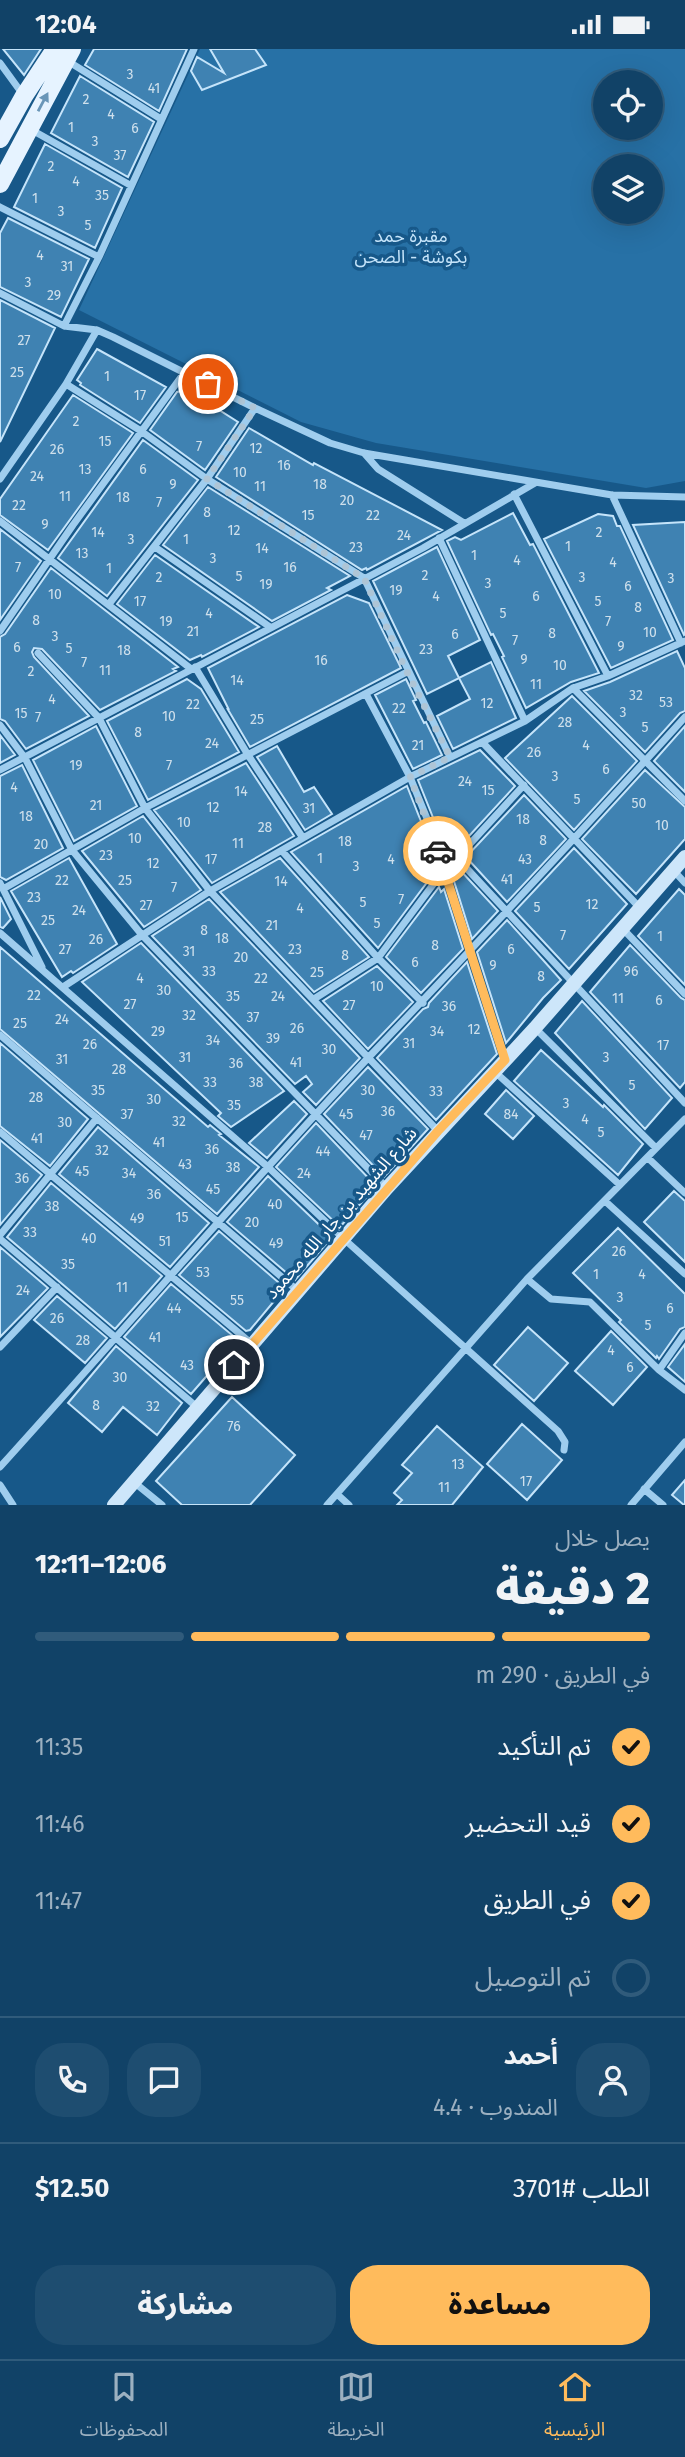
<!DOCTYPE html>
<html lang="ar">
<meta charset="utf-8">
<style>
body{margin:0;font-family:"Fira Sans","Noto Sans Arabic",sans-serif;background:#1e4d70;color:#f1f3f6;direction:rtl;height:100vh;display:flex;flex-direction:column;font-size:26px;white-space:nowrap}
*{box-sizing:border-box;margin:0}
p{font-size:23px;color:#9cb0c0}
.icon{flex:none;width:38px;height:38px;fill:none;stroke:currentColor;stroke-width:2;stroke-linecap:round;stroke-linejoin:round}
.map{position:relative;height:1456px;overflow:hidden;direction:ltr}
.side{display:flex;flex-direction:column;background:#114267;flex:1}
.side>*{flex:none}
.controls{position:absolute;left:593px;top:21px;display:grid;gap:14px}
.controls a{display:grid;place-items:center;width:70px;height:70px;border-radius:50%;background:#114267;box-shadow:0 7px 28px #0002,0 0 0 2px #305b7b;font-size:35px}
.pin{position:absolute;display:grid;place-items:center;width:60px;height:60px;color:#fff;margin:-30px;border:4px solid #fff;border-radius:50%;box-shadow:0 2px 7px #0007}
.courier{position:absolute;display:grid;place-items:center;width:70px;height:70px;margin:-35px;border:5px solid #ffbb5c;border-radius:50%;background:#fff;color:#222;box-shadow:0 2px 9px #0007}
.overview em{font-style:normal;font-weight:800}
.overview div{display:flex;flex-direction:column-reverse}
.overview{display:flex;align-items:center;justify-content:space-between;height:119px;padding:0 35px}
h1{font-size:46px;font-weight:800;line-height:52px}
.bar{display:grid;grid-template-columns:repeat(4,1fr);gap:10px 7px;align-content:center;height:84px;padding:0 35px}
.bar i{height:9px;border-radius:5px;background:#305b7b}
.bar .selected{background:#ffbb5c}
.bar p{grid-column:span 4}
.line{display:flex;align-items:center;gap:18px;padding:0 35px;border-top:2px solid #305b7b}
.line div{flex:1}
.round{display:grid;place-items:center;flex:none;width:74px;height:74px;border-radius:28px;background:#1e4d70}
ol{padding:0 35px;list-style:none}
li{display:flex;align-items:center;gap:21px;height:77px}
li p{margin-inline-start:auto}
li .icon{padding:7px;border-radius:50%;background:#ffbb5c;color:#111;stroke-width:4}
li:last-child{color:#9cb0c0}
li i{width:38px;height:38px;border:4px solid #305b7b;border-radius:50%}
.cta{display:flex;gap:14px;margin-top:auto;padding:14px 35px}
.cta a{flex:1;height:80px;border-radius:28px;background:#ffbb5c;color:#111;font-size:28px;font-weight:800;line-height:80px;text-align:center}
.cta a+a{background:#1e4d70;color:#f1f3f6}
.status{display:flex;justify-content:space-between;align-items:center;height:49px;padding:0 35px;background:#114267;direction:ltr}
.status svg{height:19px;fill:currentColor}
.menu{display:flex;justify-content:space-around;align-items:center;height:98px;border-top:2px solid #305b7b;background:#114267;font-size:19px;color:#9cb0c0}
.menu a{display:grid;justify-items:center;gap:4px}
.menu .selected{color:#ffbb5c}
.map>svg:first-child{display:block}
</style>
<div class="status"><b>12:04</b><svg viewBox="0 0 49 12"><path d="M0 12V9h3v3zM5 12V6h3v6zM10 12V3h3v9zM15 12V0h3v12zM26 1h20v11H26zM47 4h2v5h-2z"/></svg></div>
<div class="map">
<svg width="685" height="1456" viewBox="0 0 685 1456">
<rect width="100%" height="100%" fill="#175889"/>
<path fill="#2771a6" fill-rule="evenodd" d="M200 0H685V432L646 439 376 394 301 373 79 261ZM606 33H651V79H606ZM606 117H651V163H606Z"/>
<path fill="#3f82b2" stroke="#c5e4fa" stroke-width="2" d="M3 0H41L24 26Z
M94 0H187L159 62 85 16Z
M210 0H255L266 16 202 41 191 22 197 8 224 24Z
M80 27 154 73 128 128 51 84Z
M45 95 122 139 95 199 14 158Z
M8 169 89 210 61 268 0 238V184Z
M0 251 55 279 0 393Z
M97 300 166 338 140 374 80 336 81 334 77 331Z
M181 342 208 354 238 373 205 421 150 381 177 343Z
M73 346 133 384 48 501 0 466V450Z
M249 379 313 416 314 414 442 481 367 521 366 519 362 521 216 428Z
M143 391 198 431 107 547 58 509Z
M208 438 350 527 327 539 331 541 272 572 163 496Z
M513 464 530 496 533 495 599 624 571 633 526 659 502 608 504 607 493 585 491 586 447 492 455 488 461 491Z
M598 465 613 467 617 477H620L673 591 611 619 544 490Z
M685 473V585L684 586 633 476Z
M0 480 41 512 0 571Z
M437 498 480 591 448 607 459 629 491 613 516 669 453 700 437 667 470 650 459 629 427 645 373 532Z
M155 506 259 578 202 608 201 606 190 611 117 555Z
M51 519 178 618 173 620 176 622 100 661 42 600 34 599 32 603 34 608 89 667 26 700 5 672 0 670V588L5 585Z
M347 546 369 554 401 619 250 698 227 659 229 661 208 619Z
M677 602 685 619V662L680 664 645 703 584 642 610 633Z
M187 630 201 640 239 703 148 751 107 672Z
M406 630 416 651 413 652 424 674 426 673 442 706 413 720 375 646Z
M572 647 637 712 574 781 505 709Z
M96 677 137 757 74 792 33 711Z
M685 677V743L654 712Z
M0 686 15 706 0 714Z
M277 697 304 743 314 738 332 765 305 781 257 708Z
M480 701 515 737 458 799 436 776 418 731Z
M246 714 294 787 212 834 154 761Z
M22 716 63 799 6 831 0 828V727Z
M645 721 685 758V790L636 845 582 790Z
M407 737 426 785 423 789 434 824 378 899 291 803Z
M524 746 566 790 507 853 466 808Z
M143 767 201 841 144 878 82 802Z
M574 799 627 855 569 920 515 862Z
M69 809 117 895 73 924 71 922 62 928 11 842Z
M280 809 369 908 314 943 220 843Z
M460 821 498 862 472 890 453 829Z
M439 838 441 843 444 840 463 900 421 944 386 908Z
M679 840 685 846V936L638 887Z
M0 848 11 870 3 879 0 878Z
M209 850 360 1009 316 1056 303 1043 312 1035 306 1027 295 1035 152 887Z
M507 871 561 931 543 949 506 994 477 903Z
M141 894 284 1042 231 1078 218 1067 221 1064 82 933Z
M630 896 681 949 685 951V1033L680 1039 590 943Z
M0 898 208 1078 210 1076 221 1085 219 1086 259 1118 217 1165 0 980Z
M467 913 497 1005 436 1071 377 1009 423 960 428 958 429 954Z
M377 917 413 953 368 1000 323 952Z
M582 952 672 1049 645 1080 555 984Z
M0 994 88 1070 50 1117 0 1077Z
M541 1001 603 1058 604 1056 643 1095 618 1126 514 1032Z
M368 1018 428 1080 384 1128 324 1065Z
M506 1041 534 1067 513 1090 485 1065Z
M294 1052 307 1065 267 1109 249 1094Z
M316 1074 376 1137 340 1178 276 1118Z
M98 1078 209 1174 170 1218 59 1125Z
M0 1091 42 1126 0 1176Z
M268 1127 332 1188 295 1231 227 1173Z
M51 1134 162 1227 115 1280 7 1188Z
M674 1142 685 1152V1213L644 1173Z
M618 1179 685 1245V1278L680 1280 659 1310 657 1307 656 1309 619 1273 621 1271 573 1224Z
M219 1182 285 1239 250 1281 246 1282 179 1226Z
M0 1198 48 1239 0 1288Z
M171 1235 238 1291 191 1345 124 1288Z
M57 1247 107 1289 85 1314 34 1271Z
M528 1278 568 1314 534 1352 494 1316Z
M611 1282 647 1318 613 1356 575 1322Z
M685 1295V1333L668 1318Z
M116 1297 182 1354 157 1386 123 1358 102 1383 68 1354Z
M232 1348 295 1406 250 1456H182L156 1432Z
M522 1375 562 1411 527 1451 487 1415Z
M437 1377 483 1418 452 1456H397L402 1451 394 1444 412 1424 402 1416Z
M685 1431V1456H684L672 1446Z"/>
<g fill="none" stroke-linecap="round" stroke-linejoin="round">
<path stroke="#9fcdee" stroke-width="7" d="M66 11 161 70
M0 14 24 47
M30 80 130 136
M0 158 99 208
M0 244 64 277 97 281 113 288 255 359 330 394 364 404 612 446 685 448
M64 277 99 208 194 0
M66 335 141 382 207 430 364 529 450 708
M364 404 378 420 464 474
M0 430 66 335 97 281
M514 445 608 627
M612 446 681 594
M0 472 190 619
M439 489 525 672
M155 498 270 578
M109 555 207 430 255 359
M0 582 73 476 184 324
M38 604 99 669 145 759 210 842 438 1082
M195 618 248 706 303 789
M573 639 685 752
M366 645 410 728 428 772 505 1010
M0 676 25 709 72 801 142 886 387 1139
M483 694 640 859
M0 721 423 499 535 434
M282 802 378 909 423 954
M457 809 524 736
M674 822 685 834
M0 834 42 918
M3 840 145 759 407 623
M623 880 685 945
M0 884 268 1118 344 1190 558 1382 565 1393 564 1401
M63 938 210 842 410 728 525 672 573 639 608 627 685 592
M314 950 378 909 444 821 457 809 685 1054
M535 979 656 1099
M0 986 298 1242
M495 1023 620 1136
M0 1083 252 1295
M648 1109 685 1144
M605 1152 685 1225
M0 1186 97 1069
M0 1190 198 1359
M527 1230 551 1250 590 1253 659 1321 685 1341
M0 1298 57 1238
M659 1321 685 1284
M0 1418C123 1282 242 1143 368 1009 475 897 581 783 685 668
M135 1434 162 1456
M0 1436 13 1456
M644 1440 663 1456
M337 1445 349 1456
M327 1456 527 1230 685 1070
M631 1456 685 1393"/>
<path stroke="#cde6fa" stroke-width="14" d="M114 1456 387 1139 535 979 685 808"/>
<path stroke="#e6f3ff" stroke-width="18" d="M0 90 24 47 55 0
M0 135 72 0"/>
</g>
<defs><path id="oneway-solid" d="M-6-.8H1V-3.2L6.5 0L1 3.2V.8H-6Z" transform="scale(1.75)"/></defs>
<use fill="#6a96b8" href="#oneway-solid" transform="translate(43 53) rotate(-62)"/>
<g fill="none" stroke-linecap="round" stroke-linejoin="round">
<path stroke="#aec5d6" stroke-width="7" stroke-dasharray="0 12.6" d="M208 335 255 359 207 430 364 529 407 623 450 708 410 728 438 802"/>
<path stroke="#ffbb5c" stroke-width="9" d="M234 1316 438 1082 505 1011 438 802"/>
</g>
<g text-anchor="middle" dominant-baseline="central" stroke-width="7" stroke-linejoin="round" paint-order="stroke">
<g font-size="14" fill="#cfe0ec">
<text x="130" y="25">3</text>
<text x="154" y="39">41</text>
<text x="86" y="50">2</text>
<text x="111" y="65">4</text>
<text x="71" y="78">1</text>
<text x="135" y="79">6</text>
<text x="95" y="92">3</text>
<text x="120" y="106">37</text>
<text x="51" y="117">2</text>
<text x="76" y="132">4</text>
<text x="102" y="146">35</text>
<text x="35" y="149">1</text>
<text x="61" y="162">3</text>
<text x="88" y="176">5</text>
<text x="40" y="206">4</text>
<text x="67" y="217">31</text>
<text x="28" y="233">3</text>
<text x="54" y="246">29</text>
<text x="24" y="291">27</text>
<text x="17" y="323">25</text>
<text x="107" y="327">1</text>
<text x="140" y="346">17</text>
<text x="76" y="372">2</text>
<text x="105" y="392">15</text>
<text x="199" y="397">7</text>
<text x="256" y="399">12</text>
<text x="57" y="400">26</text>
<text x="284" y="416">16</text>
<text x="85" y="420">13</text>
<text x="143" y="420">6</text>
<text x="240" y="423">10</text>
<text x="37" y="427">24</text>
<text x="173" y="435">9</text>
<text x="320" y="435">18</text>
<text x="260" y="437">11</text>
<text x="65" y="447">11</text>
<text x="123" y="448">18</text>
<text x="347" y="451">20</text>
<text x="159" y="453">7</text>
<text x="19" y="456">22</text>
<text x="207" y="463">8</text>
<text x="308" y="466">15</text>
<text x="373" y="466">22</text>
<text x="45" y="475">9</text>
<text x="234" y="481">12</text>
<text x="98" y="483">14</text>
<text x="599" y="483">2</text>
<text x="404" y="486">24</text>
<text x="131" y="490">3</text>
<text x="186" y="490">1</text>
<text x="568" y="497">1</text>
<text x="356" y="498">23</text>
<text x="262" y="499">14</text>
<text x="82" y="504">13</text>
<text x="474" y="506">1</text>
<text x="213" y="509">3</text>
<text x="517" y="511">4</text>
<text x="613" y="513">4</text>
<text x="18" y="518">7</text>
<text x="290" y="518">16</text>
<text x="109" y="519">1</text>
<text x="425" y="526">2</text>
<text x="239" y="527">5</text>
<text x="159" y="528">2</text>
<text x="582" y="528">3</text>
<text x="671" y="529">3</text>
<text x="488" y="534">3</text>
<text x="266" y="535">19</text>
<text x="628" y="537">6</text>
<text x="396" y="541">19</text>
<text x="55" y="545">10</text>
<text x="436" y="547">4</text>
<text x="536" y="547">6</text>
<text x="140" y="552">17</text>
<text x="598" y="552">5</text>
<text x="638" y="558">8</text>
<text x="209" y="564">4</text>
<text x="503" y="564">5</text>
<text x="36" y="571">8</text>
<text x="166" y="572">19</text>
<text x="608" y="572">7</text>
<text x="193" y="582">21</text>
<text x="650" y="583">10</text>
<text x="552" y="584">8</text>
<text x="455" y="585">6</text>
<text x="55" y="587">3</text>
<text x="515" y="591">7</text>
<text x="621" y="597">9</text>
<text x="17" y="598">6</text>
<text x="69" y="599">5</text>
<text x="426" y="600">23</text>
<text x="124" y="601">18</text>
<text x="524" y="610">9</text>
<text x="321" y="611">16</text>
<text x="84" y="613">7</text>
<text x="560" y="616">10</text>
<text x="105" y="621">11</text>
<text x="31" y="622">2</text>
<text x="237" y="631">14</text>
<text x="536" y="635">11</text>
<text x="636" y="646">32</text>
<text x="52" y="650">4</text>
<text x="666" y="653">53</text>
<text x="487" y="654">12</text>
<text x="193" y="655">22</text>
<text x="399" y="659">22</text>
<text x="623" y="663">3</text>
<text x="21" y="664">15</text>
<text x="169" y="667">10</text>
<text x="38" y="668">7</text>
<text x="257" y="670">25</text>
<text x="565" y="673">28</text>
<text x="645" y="678">5</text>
<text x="138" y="683">8</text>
<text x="212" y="694">24</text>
<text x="418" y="696">21</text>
<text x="586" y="696">4</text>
<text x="534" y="703">26</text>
<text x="76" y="716">19</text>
<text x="169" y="716">7</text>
<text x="606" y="720">6</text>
<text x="555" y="727">3</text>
<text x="465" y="732">24</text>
<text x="14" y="738">4</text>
<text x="488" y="741">15</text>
<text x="241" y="742">14</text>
<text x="577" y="750">5</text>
<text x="639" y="754">50</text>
<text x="96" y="756">21</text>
<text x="213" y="758">12</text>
<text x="309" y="759">31</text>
<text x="26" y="767">18</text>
<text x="523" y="770">18</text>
<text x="184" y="773">10</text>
<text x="662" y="776">10</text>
<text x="265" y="778">28</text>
<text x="135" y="789">10</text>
<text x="543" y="791">8</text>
<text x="345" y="792">18</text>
<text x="238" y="794">11</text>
<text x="41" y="795">20</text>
<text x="106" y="806">23</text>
<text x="320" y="809">1</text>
<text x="211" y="810">17</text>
<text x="391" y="810">4</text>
<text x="525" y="810">43</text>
<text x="153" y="814">12</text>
<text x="356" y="817">3</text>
<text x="507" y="830">41</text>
<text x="62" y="831">22</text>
<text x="125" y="831">25</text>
<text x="281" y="832">14</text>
<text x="174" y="838">7</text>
<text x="34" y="848">23</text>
<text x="401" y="850">7</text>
<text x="363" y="853">5</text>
<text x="592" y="855">12</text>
<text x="146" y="856">27</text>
<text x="537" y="858">5</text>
<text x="300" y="859">4</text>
<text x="79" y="861">24</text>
<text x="48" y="871">25</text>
<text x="377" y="874">5</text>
<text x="272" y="876">21</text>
<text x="204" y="881">8</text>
<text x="563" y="886">7</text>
<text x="660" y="887">1</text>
<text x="222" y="889">18</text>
<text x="96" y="890">26</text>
<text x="435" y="896">8</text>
<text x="65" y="900">27</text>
<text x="295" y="900">23</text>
<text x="511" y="900">6</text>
<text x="189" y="902">31</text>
<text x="345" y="906">8</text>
<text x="241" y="908">20</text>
<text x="415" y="913">6</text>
<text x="493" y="916">9</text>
<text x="209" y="922">33</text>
<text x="631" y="922">96</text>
<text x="317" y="923">25</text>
<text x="541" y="927">8</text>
<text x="140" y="929">4</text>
<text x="261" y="929">22</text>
<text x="377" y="937">10</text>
<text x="164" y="941">30</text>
<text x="34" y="946">22</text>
<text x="233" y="947">35</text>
<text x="278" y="947">24</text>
<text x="618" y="949">11</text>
<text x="659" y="951">6</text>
<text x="130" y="955">27</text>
<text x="349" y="956">27</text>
<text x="449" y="957">36</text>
<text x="189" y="966">32</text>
<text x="253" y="968">37</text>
<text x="62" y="970">24</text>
<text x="20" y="974">25</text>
<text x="297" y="979">26</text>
<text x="474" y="980">12</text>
<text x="158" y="982">29</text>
<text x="437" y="982">34</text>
<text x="273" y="989">39</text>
<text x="213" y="991">34</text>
<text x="409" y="994">31</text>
<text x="90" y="995">26</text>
<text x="663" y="996">17</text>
<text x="329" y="1000">30</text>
<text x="185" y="1008">31</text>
<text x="606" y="1008">3</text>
<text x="62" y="1010">31</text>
<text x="296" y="1013">41</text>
<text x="236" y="1014">36</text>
<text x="119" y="1020">28</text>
<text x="210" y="1033">33</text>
<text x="256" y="1033">38</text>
<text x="632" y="1036">5</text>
<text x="98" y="1041">35</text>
<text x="368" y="1041">30</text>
<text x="436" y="1042">33</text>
<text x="36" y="1048">28</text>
<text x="154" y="1050">30</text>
<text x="566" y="1054">3</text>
<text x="234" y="1056">35</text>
<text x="388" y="1062">36</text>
<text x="127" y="1065">37</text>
<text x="346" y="1065">45</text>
<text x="511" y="1065">84</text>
<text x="585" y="1070">4</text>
<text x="179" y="1072">32</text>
<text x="65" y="1073">30</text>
<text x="601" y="1083">5</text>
<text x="366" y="1086">47</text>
<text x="37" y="1089">41</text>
<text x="159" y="1093">41</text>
<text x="212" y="1100">36</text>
<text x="102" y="1101">32</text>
<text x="323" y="1102">44</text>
<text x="185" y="1115">43</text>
<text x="233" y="1118">38</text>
<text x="82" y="1122">45</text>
<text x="129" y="1124">34</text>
<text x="304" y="1124">24</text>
<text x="22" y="1129">36</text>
<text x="213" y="1140">45</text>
<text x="154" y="1145">36</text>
<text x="275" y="1155">40</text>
<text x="52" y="1157">38</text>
<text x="182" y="1168">15</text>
<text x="137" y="1169">49</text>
<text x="252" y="1173">20</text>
<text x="30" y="1183">33</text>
<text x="89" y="1189">40</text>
<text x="165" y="1192">51</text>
<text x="276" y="1194">49</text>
<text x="619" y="1202">26</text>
<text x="68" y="1215">35</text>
<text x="203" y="1223">53</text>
<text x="596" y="1225">1</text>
<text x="642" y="1225">4</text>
<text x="122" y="1238">11</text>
<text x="23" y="1241">24</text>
<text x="620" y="1248">3</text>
<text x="237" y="1251">55</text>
<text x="174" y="1259">44</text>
<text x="670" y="1259">6</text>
<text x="57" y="1269">26</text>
<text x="648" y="1276">5</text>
<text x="155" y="1288">41</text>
<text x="83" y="1291">28</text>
<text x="611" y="1301">4</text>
<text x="187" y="1316">43</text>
<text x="630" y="1318">6</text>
<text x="120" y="1328">30</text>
<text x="96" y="1356">8</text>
<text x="153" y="1357">32</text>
<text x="234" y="1377">76</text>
<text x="458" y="1415">13</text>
<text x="526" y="1432">17</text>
<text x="444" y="1438">11</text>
</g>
<g font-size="18" fill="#c5e4fa" stroke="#175889">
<text x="411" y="187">مقبرة حمد<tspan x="411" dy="21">بكوشة - الصحن</tspan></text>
</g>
<g font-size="18" fill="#fff" stroke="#175889">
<text transform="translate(341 1164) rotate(-49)">شارع الشهيد بن جار الله محمود</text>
</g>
</g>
</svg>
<div class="controls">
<a><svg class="icon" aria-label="locate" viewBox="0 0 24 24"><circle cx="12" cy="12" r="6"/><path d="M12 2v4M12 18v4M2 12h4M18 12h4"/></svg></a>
<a><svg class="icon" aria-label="layers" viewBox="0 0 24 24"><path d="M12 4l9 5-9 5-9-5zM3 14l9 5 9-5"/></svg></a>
</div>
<div class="pin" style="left:208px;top:335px;background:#ea580c"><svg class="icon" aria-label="bag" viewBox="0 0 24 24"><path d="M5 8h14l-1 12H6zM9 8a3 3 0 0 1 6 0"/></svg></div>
<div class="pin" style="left:234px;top:1316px;background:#1f2937"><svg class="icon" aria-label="home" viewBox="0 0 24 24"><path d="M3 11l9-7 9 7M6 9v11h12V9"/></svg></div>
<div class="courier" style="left:438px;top:802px"><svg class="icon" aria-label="car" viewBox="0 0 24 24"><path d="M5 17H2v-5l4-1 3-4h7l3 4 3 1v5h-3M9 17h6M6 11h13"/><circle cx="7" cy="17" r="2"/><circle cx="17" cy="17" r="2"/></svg></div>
</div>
<section class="side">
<div class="overview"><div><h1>2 دقيقة</h1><p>يصل خلال</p></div><em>12:06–12:11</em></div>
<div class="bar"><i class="selected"></i><i class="selected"></i><i class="selected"></i><i></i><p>في الطريق · 290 m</p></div>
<ol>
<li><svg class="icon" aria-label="check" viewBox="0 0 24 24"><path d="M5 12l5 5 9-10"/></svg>تم التأكيد<p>11:35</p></li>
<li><svg class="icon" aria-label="check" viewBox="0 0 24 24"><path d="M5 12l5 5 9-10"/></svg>قيد التحضير<p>11:46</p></li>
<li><svg class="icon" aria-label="check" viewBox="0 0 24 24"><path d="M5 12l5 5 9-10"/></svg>في الطريق<p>11:47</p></li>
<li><i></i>تم التوصيل</li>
</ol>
<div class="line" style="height:126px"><a class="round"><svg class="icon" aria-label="person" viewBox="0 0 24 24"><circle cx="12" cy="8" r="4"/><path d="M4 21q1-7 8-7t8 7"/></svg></a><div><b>أحمد</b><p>المندوب · 4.4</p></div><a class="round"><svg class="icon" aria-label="chat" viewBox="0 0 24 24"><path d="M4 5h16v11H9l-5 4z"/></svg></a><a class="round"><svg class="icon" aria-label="phone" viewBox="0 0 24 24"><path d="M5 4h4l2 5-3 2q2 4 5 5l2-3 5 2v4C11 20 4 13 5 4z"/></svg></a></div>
<div class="line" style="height:91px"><div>الطلب #3701</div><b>$12.50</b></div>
<div class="cta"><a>مساعدة</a><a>مشاركة</a></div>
</section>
<nav class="menu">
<a class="selected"><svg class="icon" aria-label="home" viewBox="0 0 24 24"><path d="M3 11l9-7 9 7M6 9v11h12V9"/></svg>الرئيسية</a>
<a><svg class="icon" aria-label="map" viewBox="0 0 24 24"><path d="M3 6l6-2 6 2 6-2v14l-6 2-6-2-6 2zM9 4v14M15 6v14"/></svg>الخريطة</a>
<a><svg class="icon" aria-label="saved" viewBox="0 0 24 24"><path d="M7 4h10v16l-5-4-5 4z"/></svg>المحفوظات</a>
</nav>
